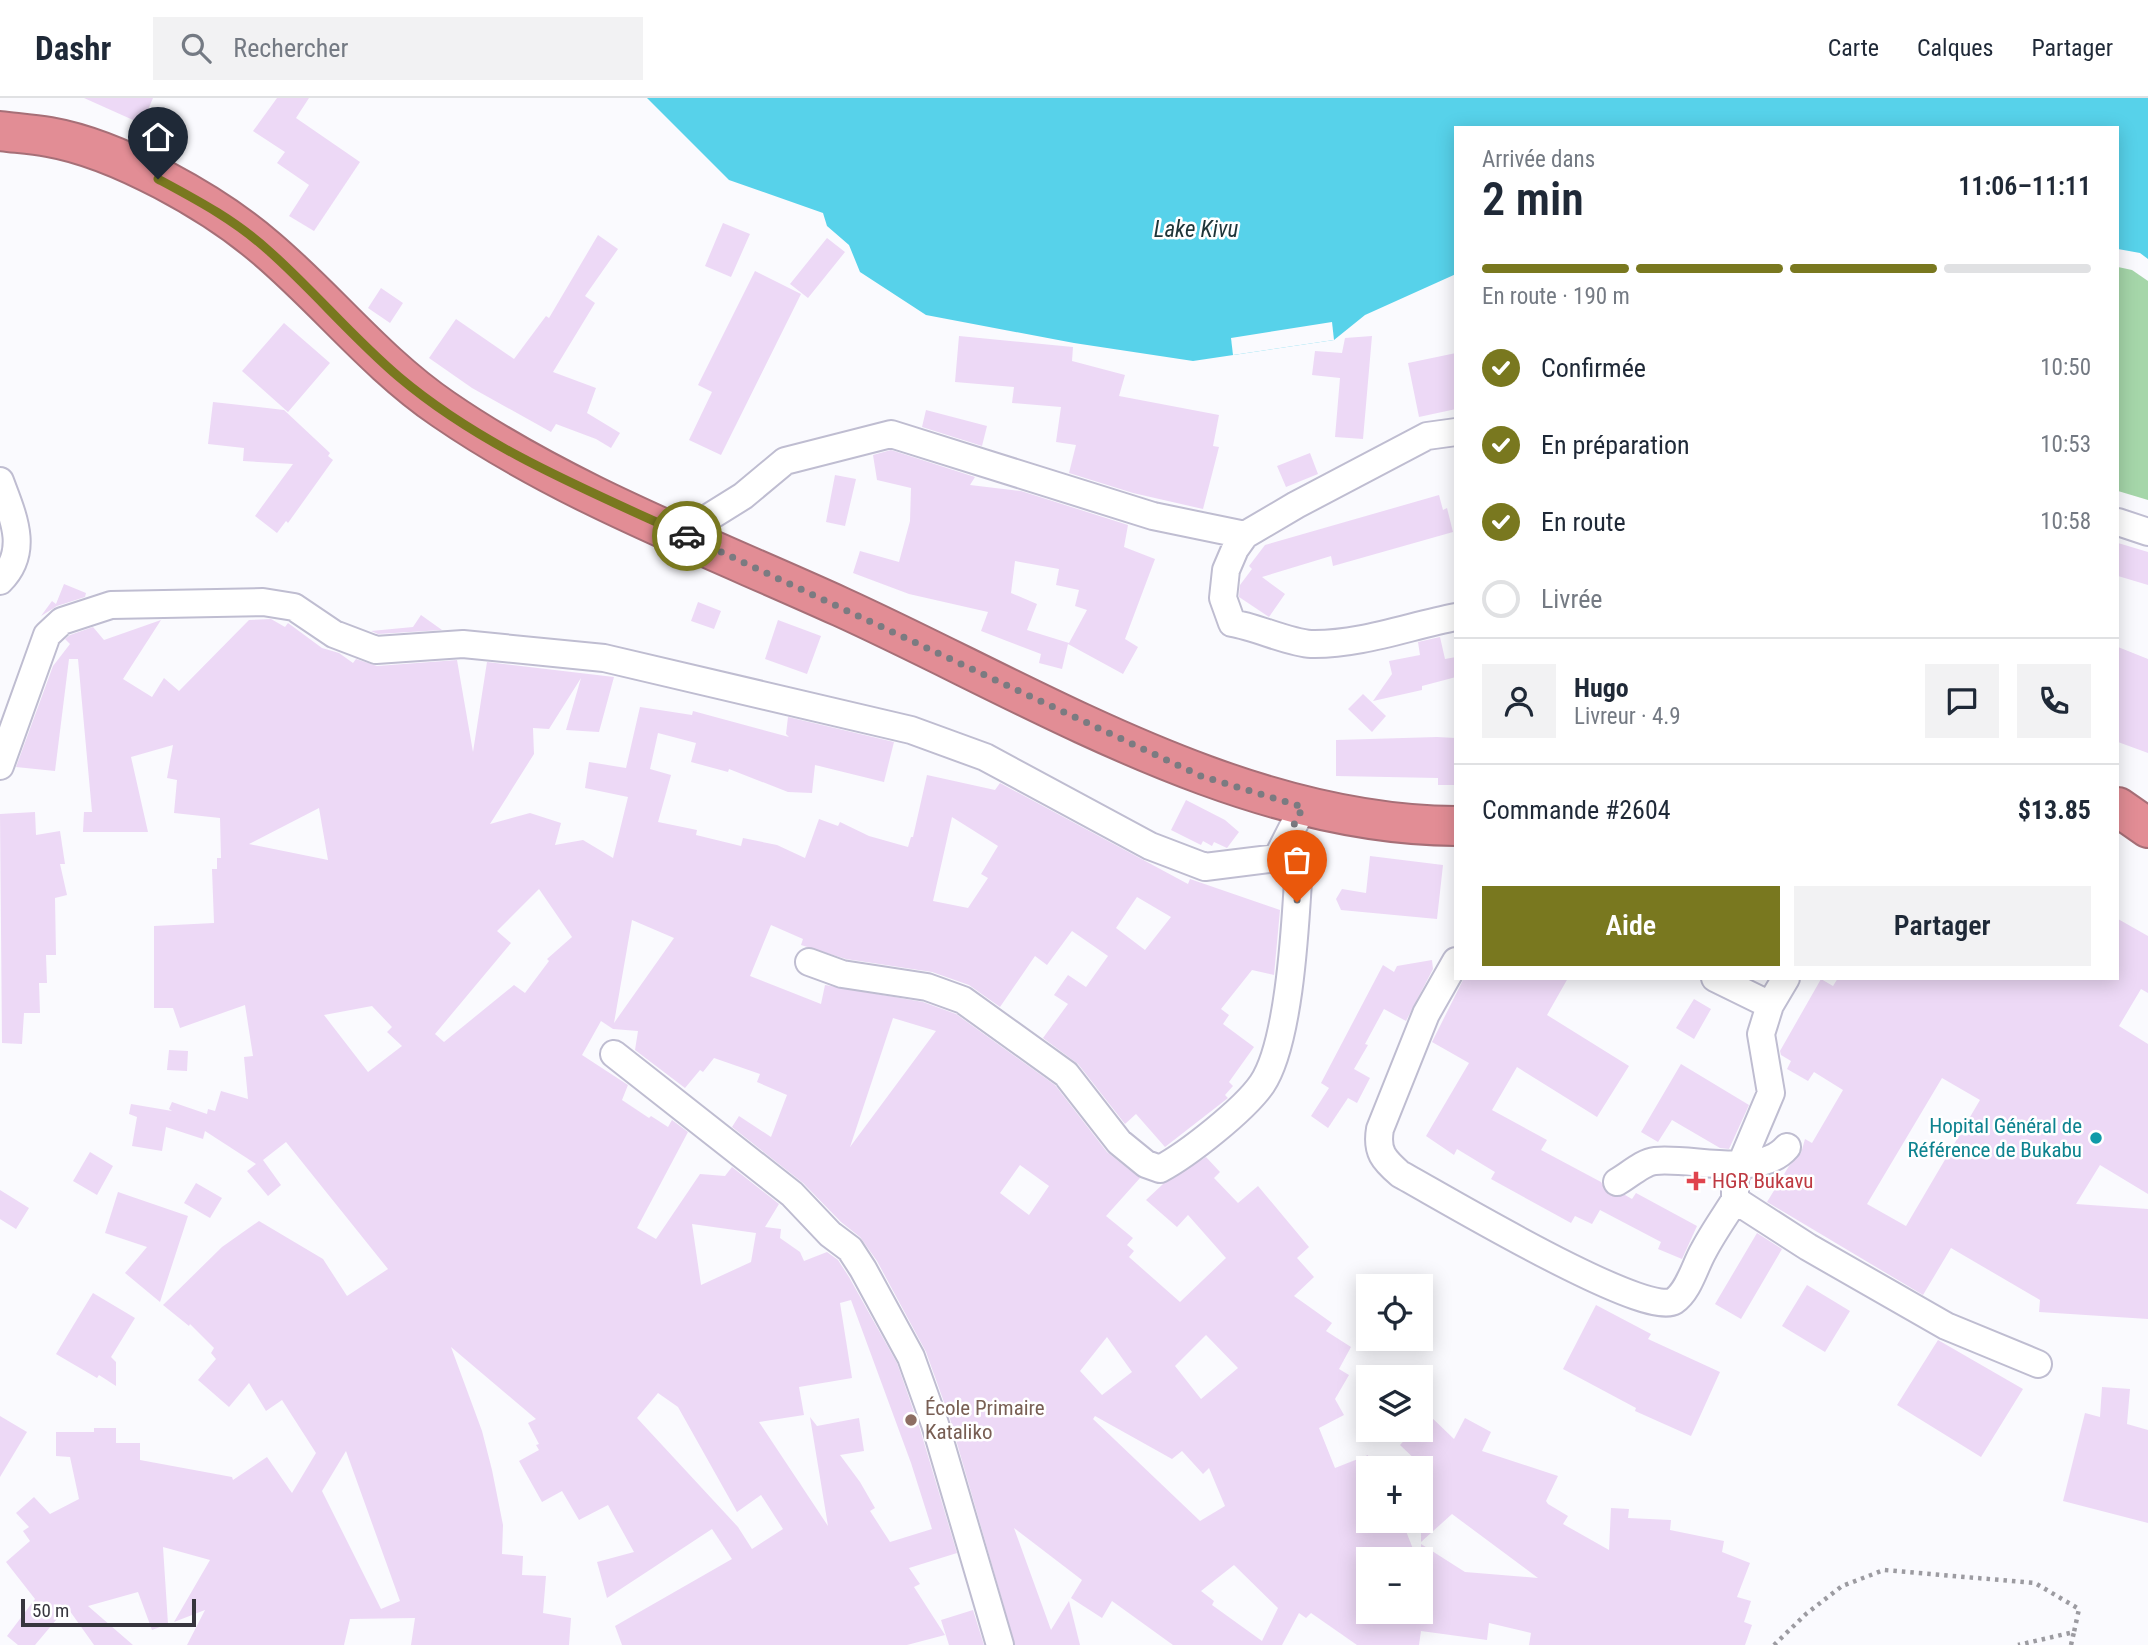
<!DOCTYPE html>
<html lang="fr">
<meta charset="utf-8">
<style>
body{margin:0;font-family:"Roboto Condensed",sans-serif;background:#f2f2f3;color:#1f2937;height:100vh;display:flex;flex-direction:column;font-size:26px;white-space:nowrap}
*{box-sizing:border-box;margin:0}
p{font-size:23px;color:#747a83}
.icon{flex:none;width:38px;height:38px;fill:none;stroke:currentColor;stroke-width:2;stroke-linecap:round;stroke-linejoin:round}
.map{position:relative;flex:1;overflow:hidden}
.drawer{position:absolute;left:1454px;top:28px;width:665px;height:854px;display:flex;flex-direction:column;background:#fff;border-radius:0px;box-shadow:0 4px 18px #0003}
.drawer>*{flex:none}
.fabs{position:absolute;left:1356px;top:1176px;display:grid;gap:14px}
.fabs a{display:grid;place-items:center;width:77px;height:77px;border-radius:0px;background:#fff;box-shadow:0 4px 18px #0003;font-size:35px}
.scale{position:absolute;left:21px;bottom:18px;width:175px;box-sizing:border-box;padding-left:7px;border:4px solid #37363e;border-top:0;font-size:19px;line-height:24px;white-space:nowrap;color:#37363e;-webkit-text-stroke:5px #fff;paint-order:stroke}
.pin{position:absolute;display:grid;place-items:center;width:60px;height:60px;color:#fff;margin:-72px -30px;border-radius:50% 50% 50% 0;rotate:-45deg;box-shadow:0 0 7px #0007}
.pin .icon{rotate:45deg}
.courier{position:absolute;display:grid;place-items:center;width:70px;height:70px;margin:-35px;border:5px solid #79781f;border-radius:50%;background:#fff;color:#222;box-shadow:0 2px 9px #0007}
.summary em{font-style:normal;font-weight:600}
.summary div{display:flex;flex-direction:column-reverse}
.summary{display:flex;align-items:center;justify-content:space-between;height:119px;padding:0 28px}
h1{font-size:46px;font-weight:600;line-height:52px}
.bar{display:grid;grid-template-columns:repeat(4,1fr);gap:10px 7px;align-content:center;height:84px;padding:0 28px}
.bar i{height:9px;border-radius:5px;background:#e0e1e3}
.bar .selected{background:#79781f}
.bar p{grid-column:span 4}
.line{display:flex;align-items:center;gap:18px;padding:0 28px;border-top:2px solid #e0e1e3}
.line div{flex:1}
.round{display:grid;place-items:center;flex:none;width:74px;height:74px;border-radius:0px;background:#f2f2f3}
ol{padding:0 28px;list-style:none}
li{display:flex;align-items:center;gap:21px;height:77px}
li p{margin-inline-start:auto}
li .icon{padding:7px;border-radius:50%;background:#79781f;color:#fff;stroke-width:4}
li:last-child{color:#747a83}
li i{width:38px;height:38px;border:4px solid #e0e1e3;border-radius:50%}
.action{display:flex;gap:14px;margin-top:auto;padding:14px 28px}
.action a{flex:1;height:80px;border-radius:0px;background:#79781f;color:#fff;font-size:28px;font-weight:600;line-height:80px;text-align:center}
.action a+a{background:#f2f2f3;color:#1f2937}
header{display:flex;align-items:center;gap:42px;box-sizing:border-box;height:98px;padding:0 35px;background:#fff;border-bottom:2px solid #e0e1e3}
header strong{font-size:33px}
nav{display:flex;gap:38px;margin-inline-start:auto;font-size:24px}
.search{width:490px;height:63px;background:#f2f2f3;display:flex;align-items:center;gap:18px;box-sizing:border-box;padding:0 24px;border-radius:0px;color:#747a83;font-size:26px}
.map>svg:first-child{display:block}
</style>
<header>
<strong>Dashr</strong>
<div class="search"><svg class="icon" aria-label="search" viewBox="0 0 24 24"><circle cx="10" cy="10" r="6"/><path d="M15 15l6 6"/></svg>Rechercher</div>
<nav><a>Carte</a><a>Calques</a><a>Partager</a></nav>
</header>
<div class="map">
<svg width="2148" height="1547" viewBox="0 0 2148 1547">
<rect width="100%" height="100%" fill="#fafafe"/>
<path fill="#a5d6a9" d="M2118 169 2132 172 2148 183V402L2118 393Z"/>
<path fill="#57d2ea" d="M647 0H2148V161L2140 155 2118 151V30H1456V176L1365 217 1334 242 1193 263 1074 245 926 217 860 174 849 147 827 128 823 115 729 82Z"/>
<path fill="#fafafe" d="M1332 224 1334 242 1233 257 1231 240Z"/>
<path fill="#edd9f6" fill-rule="evenodd" d="M84 0H153L142 26Z
M277 0H309L296 20 360 64 314 133 289 118 309 87 277 65 285 54 253 33Z
M723 125 750 136 731 179 705 168Z
M598 137 618 151 585 198 595 205 553 274 596 290 587 315 620 335 611 350 596 341 556 326 551 334 472 290 429 260 456 221 514 261 546 218 549 220Z
M827 140 845 154 808 200 790 186Z
M755 173 801 196 721 357 689 342 712 294 698 287Z
M381 190 403 205 390 225 368 210Z
M284 225 330 265 288 314 242 273Z
M959 238 1073 249 1072 263 1125 277 1119 298 1219 317 1213 348 1219 349 1203 411 1133 395 1069 375 1076 347 1056 344 1061 309 1012 305 1014 289 955 284Z
M1372 238 1363 341 1335 339 1340 280 1312 277 1315 253 1342 255 1345 240Z
M1456 255V311L1419 319 1408 265Z
M213 304 284 312 330 355 328 358 333 362 288 425 286 423 277 435 255 418 293 366 243 363 244 350 208 346Z
M926 312 987 328 982 348 922 329Z
M891 352 975 379 970 387 1021 393 1128 427 1124 449 1155 461 1125 541 1138 549 1123 576 1068 546 1062 571 1039 565 1041 556 981 533 988 514 909 496 853 475 860 453 899 464 910 423 911 390 877 382 873 357ZM1015 463 1059 471 1056 487 1079 492 1075 508 1087 512 1069 545 1027 532 1037 506 1011 495Z
M1310 355 1318 376 1286 389 1277 368Z
M835 377 856 381 845 428 826 424Z
M1439 397 1443 412 1447 410 1453 434 1333 468 1331 458 1262 479 1285 496 1269 519 1239 499 1240 487 1252 471 1249 468 1265 447Z
M2118 445 2148 454V487L2118 478Z
M64 486 86 495 85 499 57 508 41 518 52 503 56 506Z
M698 504 721 513 714 531 691 523Z
M421 517 442 532 378 536 371 533 413 529Z
M271 521 285 529 288 525 322 550 339 555 353 565 356 561 377 568 457 562 473 654 487 564 614 579 599 634 566 632 581 580 549 631 533 630 534 656 490 726 530 715 561 725 555 747 583 742 613 760 628 699 585 690 589 664 626 670 640 609 692 617 693 613 789 639 786 636 788 619 894 644 884 684 815 667 812 695 788 694 729 671 728 674 691 664 696 645 658 635 650 671 671 677 658 724 697 732 696 737 741 748 743 740 777 747 805 760 819 721 838 728 840 724 869 738 908 749 911 739H913L927 677 995 692 1000 685 1188 786 1190 781 1280 812 1274 877 1252 872 1221 911 1229 917 1223 926 1254 949 1229 984 1233 988 1225 997 1228 1000 1165 1049 1136 1016 1125 1026 1078 966 1043 940 1068 906 1054 897 1068 877 1086 889 1108 858 1072 833 1047 867 1035 858 1000 909 969 887 932 874 846 861 801 847 803 841 771 827 750 878 821 906 825 887 923 904 956 916 1055 987 1107 1054 1140 1080 1106 1118 1133 1140 1127 1147 1134 1153 1129 1159 1180 1204 1226 1160 1188 1117 1177 1129 1146 1102 1163 1086 1206 1059 1220 1074 1214 1080 1238 1105 1258 1088 1309 1149 1297 1160 1314 1179 1294 1198 1332 1225 1326 1233 1351 1249 1339 1271 1349 1277 1335 1301 1344 1317 1319 1330 1335 1370 1368 1357V1398L1361 1406 1368 1413V1423H1402L1417 1461H1400L1392 1452 1379 1461H1368V1514H1421V1446L1465 1474 1538 1480 1452 1416 1421 1444V1367L1400 1347 1414 1332H1421V1324L1428 1316 1454 1341 1465 1320 1491 1334 1482 1353 1558 1378 1546 1403 1548 1406 1568 1418 1563 1426 1609 1452 1611 1410 1629 1411 1628 1420 1671 1422 1670 1432 1724 1443 1722 1454 1750 1465 1737 1499 1751 1503 1744 1524 1752 1527 1745 1547H1529L1531 1535 1489 1525 1487 1542 1421 1533 1419 1547H1357L1311 1515 1306 1520 1299 1515 1282 1547H1173L1112 1503 1102 1520 1071 1500 1082 1482 1014 1430 1051 1532 1069 1503 1080 1547H1015L950 1321 926 1254 877 1163 860 1139 841 1124 803 1085 732 1029 739 1018 771 1039 787 997 757 984 760 976 714 960 703 974 700 972 685 990 635 952 638 933 613 931 601 923 582 957 628 987 622 1002 649 1020 651 1018 668 1029 672 1022 688 1034 637 1130 656 1141 700 1076 725 1078 732 1069 779 1106 765 1129 781 1131 780 1140 800 1154 804 1163 827 1154 838 1162 849 1179 897 1265 920 1331 957 1455 909 1470 920 1486 914 1489 945 1537 907 1547H622L615 1528 732 1461 712 1431 607 1500 597 1464 634 1454 608 1407 579 1422 562 1393 542 1404 519 1363 539 1352 536 1347 539 1346 528 1325 536 1321 451 1249 482 1333 492 1372 503 1427 502 1456 523 1458 522 1477 546 1478 543 1515 571 1520 569 1547H411L415 1520 350 1521 344 1547H187L205 1512 174 1524 210 1462 163 1449 168 1526 152 1532 138 1494 88 1508 133 1547H94L67 1509 35 1547H18L7 1538 35 1501 6 1464 30 1443 23 1433 29 1429 16 1415 34 1399 50 1416 79 1401 70 1359 56 1358V1334H94V1330H116V1345H140V1362L232 1379 233 1382 267 1359 292 1395 316 1355 282 1302 266 1313 249 1285 229 1309 198 1282 216 1261 211 1255 214 1250 190 1226 189 1228 163 1207 222 1149 259 1123 323 1161 347 1198 388 1171 286 1044 263 1062 281 1087 268 1098 247 1073 256 1066 205 1033 203 1041 166 1029 162 1053 132 1048 137 1019 129 1016 131 1006 172 1013 169 1011 172 1004 207 1016 208 1011 215 1013 221 993 248 1001 244 959 253 958 245 907 180 930 173 910H154V828L214 825 212 771H217V760H221L220 720 174 715 177 682 167 680 173 647 131 659 148 734H83L84 714H92L78 561H69L55 673 16 669 53 568 70 546 65 541 70 537 93 529 104 542 161 522 123 581 152 599 164 580 179 593 249 522ZM319 710 328 762 249 746ZM952 719 998 748 981 776 988 780 968 810 933 803ZM539 791 572 839 547 861 549 863 525 895 514 887 444 944 435 936 511 845 497 833ZM1137 799 1171 819 1145 852 1116 830ZM632 822 674 840 614 925ZM372 908 392 929 387 934 402 948 368 974 324 917ZM893 920 936 933 850 1049ZM1020 1067 1049 1088 1029 1117 1000 1095ZM692 1126 756 1135 751 1164 701 1187ZM851 1202 911 1365 932 1431 890 1444 870 1413 875 1410 860 1384 840 1357 864 1353 859 1320 817 1328 810 1319 828 1428 759 1324 804 1317 799 1289 852 1280 840 1205ZM1206 1237 1238 1270 1201 1301 1175 1268ZM1107 1239 1132 1274 1102 1297 1080 1273ZM658 1295 678 1309 737 1414 761 1397 783 1431 752 1451 738 1429 637 1320ZM1095 1318 1172 1361 1182 1353 1203 1376 1209 1370 1225 1408 1200 1423 1093 1321ZM346 1353 400 1503 381 1511 322 1393ZM1234 1467 1278 1510 1262 1543 1212 1507 1214 1503 1201 1493Z
M778 522 821 538 807 576 765 561Z
M1440 539 1445 561 1456 559V579L1422 588V592L1373 603 1392 576 1389 563 1420 557 1418 544Z
M2118 549 2148 561V655L2118 644Z
M1363 596 1386 618 1372 634 1348 611Z
M1437 639 1456 640V687H1438V680L1336 678V642Z
M1186 702 1225 722 1239 734 1227 750 1214 744 1212 748 1203 743 1201 747 1171 732Z
M35 714 36 737 60 733 65 766H60L67 797 55 800 56 857H46L47 885H39L40 915H24L22 946 2 945 0 716Z
M1370 758 1443 767 1437 821 1341 812 1336 801 1342 791 1366 795Z
M2118 821 2148 838V895L2141 891 2119 928 2148 946V1096L2100 1067 2076 1106 2148 1111V1221L2039 1214 2040 1202 1951 1150 1923 1197 1767 1104 1789 1068 1801 1055 1805 1041 1812 1045 1843 992 1814 974 1808 983 1787 971 1791 963 1781 957 1780 953 1821 881 1833 888 1838 880H2118ZM1942 980 1980 1002 1906 1128 1867 1106Z
M1432 862 1433 871 1406 923 1384 911 1365 946 1368 947 1354 971 1370 980 1357 1005 1348 1000 1328 1030 1311 1018 1329 990 1321 985 1383 867 1394 874 1397 868Z
M1464 880H1568L1547 917 1629 968 1597 1019 1517 969 1492 1012 1547 1042 1541 1052 1601 1084 1609 1097H1625L1632 1101 1636 1095 1697 1128 1682 1161 1658 1151 1661 1144 1600 1112 1592 1126 1575 1118 1571 1125 1491 1081 1495 1074 1457 1051 1454 1057 1426 1038 1469 965 1432 944Z
M1694 901 1711 911 1694 941 1676 930Z
M169 952 188 953 187 973 167 972Z
M1681 966 1749 1007 1729 1051 1720 1050 1672 1022 1658 1044 1641 1034Z
M90 1054 113 1068 97 1097 73 1083Z
M196 1085 222 1100 210 1120 184 1105Z
M0 1092 29 1110 16 1131 0 1121Z
M118 1094 188 1118 160 1204 125 1175 147 1149 105 1135Z
M1757 1135 1782 1151 1741 1221 1715 1206Z
M1807 1187 1850 1213 1825 1254 1782 1228Z
M93 1195 135 1220 111 1259 116 1264V1288L99 1277 97 1280 56 1256Z
M1596 1207 1651 1236 1648 1241 1720 1274 1691 1338 1635 1313 1636 1310 1563 1271Z
M1938 1242 2023 1291 1981 1359 1897 1307Z
M2102 1289 2130 1291 2127 1326 2148 1332V1425L2063 1403 2085 1315 2100 1319Z
M0 1318 27 1334 0 1379Z
M973 1512 984 1547H949L941 1522Z"/>
<g fill="none" stroke-linecap="round" stroke-linejoin="round">
<g stroke="#bfbdd1" stroke-width="30">
<path id="minor" d="M1456 334 1427 338 1296 407 1245 437 1235 451 1226 472 1223 500 1232 525C1256 529 1290 545 1311 546 1360 547 1409 528 1456 519
M0 383C13 418 30 453 0 483
M2118 424 2148 434
M682 436 743 398 785 363 891 336 1153 418 1245 437
M0 668 47 537 62 523 111 507 263 504 294 509 334 536 376 552 463 546 604 560 911 632 985 659 1150 748 1205 769 1277 760 1303 709
M1456 863 1426 916 1380 1031C1376 1054 1384 1062 1400 1076 1439 1097 1645 1221 1674 1203 1689 1193 1695 1167 1704 1152 1713 1135 1725 1118 1735 1102
M809 864 842 876 927 889 963 902 1066 976 1119 1044 1146 1066 1160 1071C1188 1056 1244 1012 1262 986 1289 946 1295 832 1298 783L1277 760
M1715 880 1770 907 1786 880
M1770 907 1761 936 1771 995 1735 1080V1102L1808 1149 1946 1228 2038 1266
M614 956 792 1096 830 1136 850 1151 863 1171 911 1259 935 1326 1000 1547
M1617 1084C1628 1078 1643 1064 1655 1063 1693 1059 1760 1081 1787 1049"/>
</g>
<g stroke="#a66f77" stroke-width="42">
<path id="highway" d="M0 33C16 35 33 36 49 39 118 51 214 105 267 151 328 203 377 266 443 311 565 395 707 448 841 509 1034 597 1239 727 1456 728
M2118 709 2148 730"/>
</g>
<path stroke="#9c9ba1" stroke-width="4.5" stroke-dasharray="3.5 5" stroke-linecap="butt" d="M1774 1547 1806 1516 1842 1488 1884 1472 2035 1485 2079 1511 2074 1534 2018 1547
M2071 1547 2074 1534"/>
<use href="#minor" stroke="#fff" stroke-width="26"/>
<use href="#highway" stroke="#e28d95" stroke-width="38"/>
</g>
<g fill="none" stroke-linecap="round" stroke-linejoin="round">
<path stroke="#7b7b81" stroke-width="7" stroke-dasharray="0 12.6" d="M687 438 1201 678 1303 709 1277 760 1298 783 1297 804"/>
<path stroke="#79781f" stroke-width="9" d="M158 81C197 102 235 122 269 153 314 193 353 240 399 279 483 350 589 393 687 438"/>
</g>
<circle fill="#0f9aa8" stroke="#fff" stroke-width="2.5" cx="2096" cy="1040" r="7"/>
<path fill="#e0444e" stroke="#fff" stroke-width="2.5" d="M1692.5 1072.5h7v7h7v7h-7v7h-7v-7h-7v-7h7z"/>
<circle fill="#8d6e63" stroke="#fff" stroke-width="2.5" cx="911" cy="1322" r="7"/>
<g text-anchor="middle" dominant-baseline="central" stroke-width="5" stroke-linejoin="round" paint-order="stroke">
<g font-size="21" fill="#0d838f" stroke="#fff" text-anchor="end">
<text x="2082" y="1028">Hopital Général de<tspan x="2082" dy="24">Référence de Bukabu</tspan></text>
</g>
<g font-size="21" fill="#be3a42" stroke="#fff" text-anchor="start">
<text x="1712" y="1083">HGR Bukavu</text>
</g>
<g font-size="21" fill="#785e54" stroke="#fff" text-anchor="start">
<text x="925" y="1310">École Primaire<tspan x="925" dy="24">Kataliko</tspan></text>
</g>
<g font-size="23" font-style="italic" fill="#1e3438" stroke="#fff">
<text x="1196" y="131">Lake Kivu</text>
</g>
</g>
</svg>
<div class="fabs">
<a><svg class="icon" aria-label="locate" viewBox="0 0 24 24"><circle cx="12" cy="12" r="6"/><path d="M12 2v4M12 18v4M2 12h4M18 12h4"/></svg></a>
<a><svg class="icon" aria-label="layers" viewBox="0 0 24 24"><path d="M12 4l9 5-9 5-9-5zM3 14l9 5 9-5"/></svg></a>
<a>+</a>
<a>−</a>
</div>
<div class="scale">50 m</div>
<div class="pin" style="left:1297px;top:804px;background:#ea580c"><svg class="icon" aria-label="bag" viewBox="0 0 24 24"><path d="M5 8h14l-1 12H6zM9 8a3 3 0 0 1 6 0"/></svg></div>
<div class="pin" style="left:158px;top:81px;background:#1f2937"><svg class="icon" aria-label="home" viewBox="0 0 24 24"><path d="M3 11l9-7 9 7M6 9v11h12V9"/></svg></div>
<div class="courier" style="left:687px;top:438px"><svg class="icon" aria-label="car" viewBox="0 0 24 24"><path d="M5 17H2v-5l4-1 3-4h7l3 4 3 1v5h-3M9 17h6M6 11h13"/><circle cx="7" cy="17" r="2"/><circle cx="17" cy="17" r="2"/></svg></div>
<section class="drawer">
<div class="summary"><div><h1>2 min</h1><p>Arrivée dans</p></div><em>11:06–11:11</em></div>
<div class="bar"><i class="selected"></i><i class="selected"></i><i class="selected"></i><i></i><p>En route · 190 m</p></div>
<ol>
<li><svg class="icon" aria-label="check" viewBox="0 0 24 24"><path d="M5 12l5 5 9-10"/></svg>Confirmée<p>10:50</p></li>
<li><svg class="icon" aria-label="check" viewBox="0 0 24 24"><path d="M5 12l5 5 9-10"/></svg>En préparation<p>10:53</p></li>
<li><svg class="icon" aria-label="check" viewBox="0 0 24 24"><path d="M5 12l5 5 9-10"/></svg>En route<p>10:58</p></li>
<li><i></i>Livrée</li>
</ol>
<div class="line" style="height:126px"><a class="round"><svg class="icon" aria-label="person" viewBox="0 0 24 24"><circle cx="12" cy="8" r="4"/><path d="M4 21q1-7 8-7t8 7"/></svg></a><div><b>Hugo</b><p>Livreur · 4.9</p></div><a class="round"><svg class="icon" aria-label="chat" viewBox="0 0 24 24"><path d="M4 5h16v11H9l-5 4z"/></svg></a><a class="round"><svg class="icon" aria-label="phone" viewBox="0 0 24 24"><path d="M5 4h4l2 5-3 2q2 4 5 5l2-3 5 2v4C11 20 4 13 5 4z"/></svg></a></div>
<div class="line" style="height:91px"><div>Commande #2604</div><b>$13.85</b></div>
<div class="action"><a>Aide</a><a>Partager</a></div>
</section>
</div>
